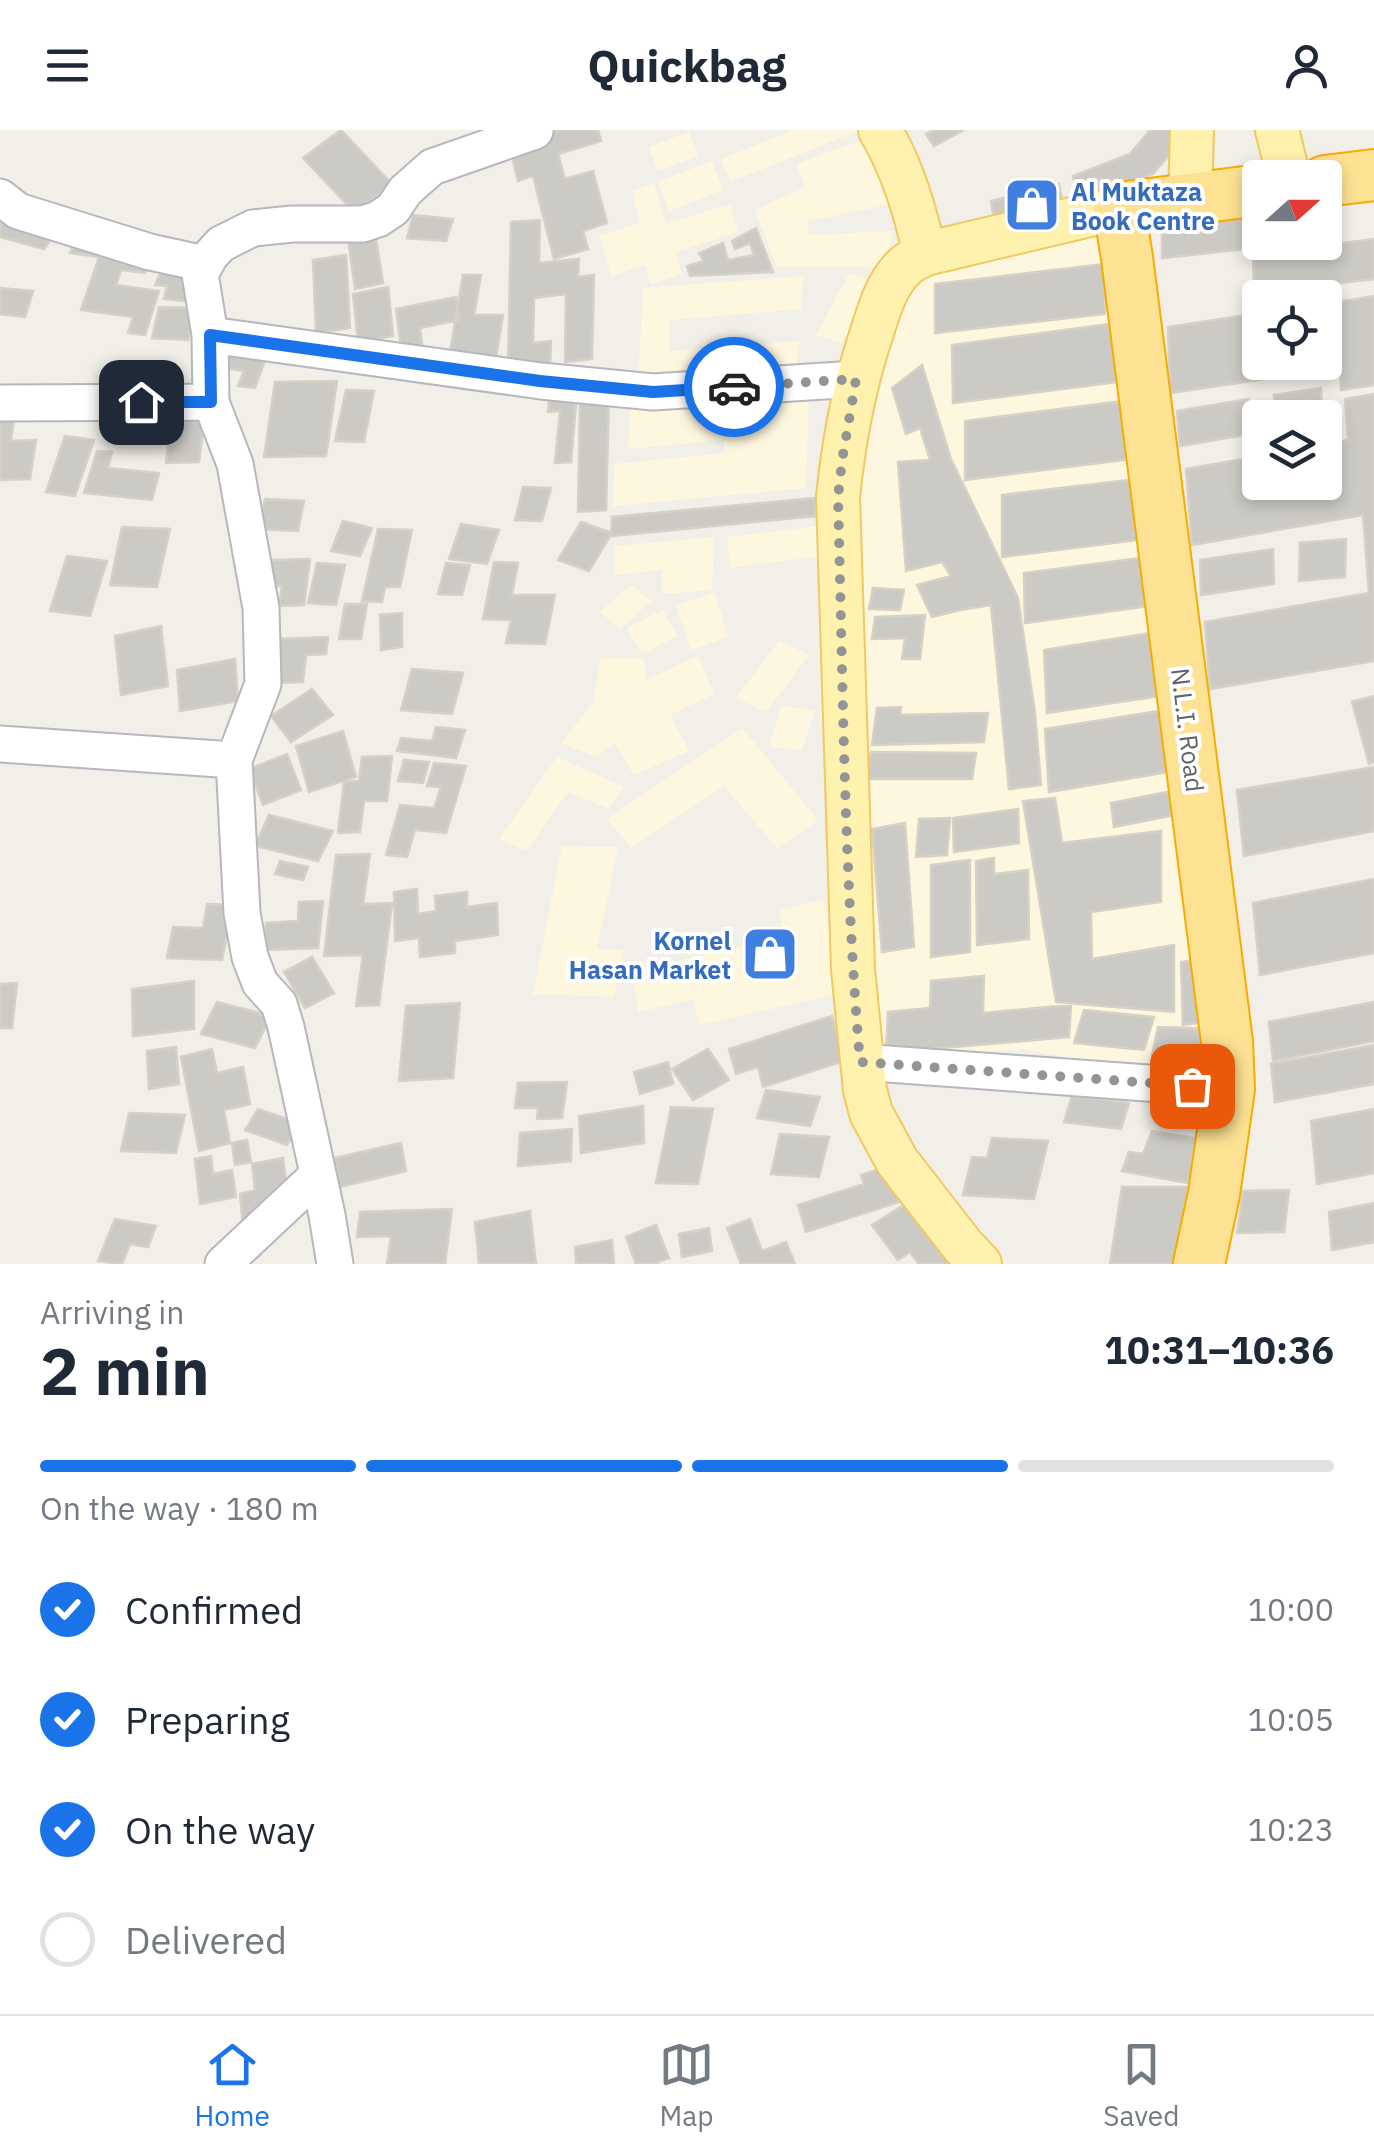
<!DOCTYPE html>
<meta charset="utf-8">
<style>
body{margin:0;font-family:"IBM Plex Sans",sans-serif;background:#f6f6f7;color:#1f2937;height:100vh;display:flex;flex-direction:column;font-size:38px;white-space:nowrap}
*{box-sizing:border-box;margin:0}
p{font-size:32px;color:#747a83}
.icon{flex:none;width:55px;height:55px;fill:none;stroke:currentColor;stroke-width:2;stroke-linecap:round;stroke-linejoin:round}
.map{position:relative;height:1134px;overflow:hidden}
.sheet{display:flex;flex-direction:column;background:#fff;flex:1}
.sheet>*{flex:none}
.needle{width:65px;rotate:69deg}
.controls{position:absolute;left:1242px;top:30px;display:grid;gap:20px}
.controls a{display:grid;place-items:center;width:100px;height:100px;border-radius:10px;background:#fff;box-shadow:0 5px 15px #0003;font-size:50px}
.pin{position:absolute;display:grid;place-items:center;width:85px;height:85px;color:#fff;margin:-42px;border-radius:20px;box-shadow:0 5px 15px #0006}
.courier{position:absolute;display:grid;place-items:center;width:100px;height:100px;margin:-50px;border:8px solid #1a73e8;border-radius:50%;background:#fff;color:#222;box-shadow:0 2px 12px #0007}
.overview em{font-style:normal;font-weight:800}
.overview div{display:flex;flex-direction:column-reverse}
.overview{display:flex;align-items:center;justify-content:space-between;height:170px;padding:0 40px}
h1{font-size:65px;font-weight:800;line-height:75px}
.bar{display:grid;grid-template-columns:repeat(4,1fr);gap:15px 10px;align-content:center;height:120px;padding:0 40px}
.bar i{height:12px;border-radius:8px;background:#e0e1e3}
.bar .selected{background:#1a73e8}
.bar p{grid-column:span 4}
ol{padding:0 40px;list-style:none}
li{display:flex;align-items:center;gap:30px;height:110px}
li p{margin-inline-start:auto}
li .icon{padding:10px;border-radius:50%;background:#1a73e8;color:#fff;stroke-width:4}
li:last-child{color:#747a83}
li i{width:55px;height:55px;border:5px solid #e0e1e3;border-radius:50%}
header{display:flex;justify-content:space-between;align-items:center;height:130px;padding:0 40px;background:#fff;font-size:45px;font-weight:800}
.dock{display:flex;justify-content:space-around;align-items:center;height:140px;border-top:2px solid #e0e1e3;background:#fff;font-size:28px;color:#747a83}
.dock a{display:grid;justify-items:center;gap:5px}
.dock .selected{color:#1a73e8}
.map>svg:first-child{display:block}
</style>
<header><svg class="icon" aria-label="menu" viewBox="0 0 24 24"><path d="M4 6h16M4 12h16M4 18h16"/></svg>Quickbag<svg class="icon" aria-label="person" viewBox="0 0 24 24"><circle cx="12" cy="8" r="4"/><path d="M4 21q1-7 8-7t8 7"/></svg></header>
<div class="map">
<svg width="1374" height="1134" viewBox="0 0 1374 1134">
<rect width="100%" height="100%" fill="#f1efe8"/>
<path fill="#fef7e0" d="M794 0H860L730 52 721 29Z
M689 2 698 26 658 41 649 17Z
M865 9 897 73 808 91V105L894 101 883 137H777L755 80 806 57 796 34Z
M712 31 723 60 669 81 658 52Z
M654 53 666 94 730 74 738 102 676 122 682 144 651 154 645 135 611 146 599 106 640 93 632 61Z
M1117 77 1229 959 1024 919 860 932 842 331 891 152Z
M849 144 876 151 842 213 816 205Z
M803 146 801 179 670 190 669 221 799 211 797 242 638 254 643 158Z
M809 262 806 358 613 376 614 334 725 323 724 310 628 319 630 279Z
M819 396 820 426 729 438 728 407Z
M714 407 712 460 662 464V440L614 445 615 416Z
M631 455 651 471 620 499 600 482Z
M714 462 729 507 691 520 676 476Z
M663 480 677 506 642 524 627 498Z
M779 511 809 525 766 582 736 568Z
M698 526 714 564 670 585 689 621 634 645 614 613 596 627 561 613 593 573 601 528H644L646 550Z
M781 576 815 580 802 620 769 617Z
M742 598 818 690 777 718 724 656 631 718 607 689Z
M557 627 624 657 609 679 568 662 526 721 499 709Z
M562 716 618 717 597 819 624 820 614 867 533 864Z
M824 769 838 864 699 895 694 869 638 882 632 841 783 807 779 780Z"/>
<path fill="#cccac5" stroke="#d6d1c6" stroke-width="2.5" d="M341 0 392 54 354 82 303 28Z
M558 0H598L601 11 558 24 565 49 593 41 607 93 583 101 588 119 554 129 533 46 518 51 509 14Z
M934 0H964L934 16 926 4Z
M1150 0H1182L1183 9 1153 44 1078 70 1073 46 1130 24Z
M1059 54 1063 74 994 91 991 71Z
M413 85 453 89 446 111 407 108Z
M1260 85V112H1285L1284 115 1162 128V96Z
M0 89 54 105 44 119 0 107Z
M540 90 539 133 579 129 578 147 594 145 592 229 565 232 566 164 534 168 533 213 551 211 550 236 508 240 511 92Z
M756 98 773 142 690 146 687 136 704 131 699 123 723 113 728 130 754 125 750 113 735 119 732 111Z
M375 102 383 153 355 159 348 108Z
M1374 109V149L1254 164 1253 124Z
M75 110 150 132 145 143 121 140 116 155 159 161 145 205 128 203 133 187 81 180 99 127 70 123Z
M346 125 350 198 316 203 313 130Z
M1105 134V184L935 203V154Z
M161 141 182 147 186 171 164 169 167 156 155 155Z
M463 145H481L474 185H503L496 228H449Z
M388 157 393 206 358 212 353 164Z
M0 158 33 161 25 187 0 184Z
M1374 166V255L1341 260 1340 238 1170 263 1168 197 1260 183V232H1325V174Z
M456 167 459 190 420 198 423 221 402 225 396 179Z
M159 177 195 178 188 210 152 208Z
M1117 193 1118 252 953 273 952 215Z
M226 216 268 222 255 258 238 256 244 241 218 237Z
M922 235 951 329 1018 468 1035 583 1041 655 1009 659 991 475 960 480 932 487 917 455 951 446 942 432 906 441 898 332 930 330 920 298 906 304 892 258Z
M337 251 326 326 264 327 275 252Z
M1321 258 1322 288H1275L1274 265Z
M346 260 374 261 364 312 335 311Z
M577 262 571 332 555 333 560 281 548 282 550 263Z
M1374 264V531L1210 559 1205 492 1369 463 1363 385 1192 415 1186 339 1260 326V352H1325V314L1348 310 1345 269Z
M609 267 606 380 578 382 580 270Z
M1249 269 1251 304 1180 316 1177 281Z
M1131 270 1132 329 965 350V291Z
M15 282 11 311 36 310 30 349 0 350V283Z
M172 284H205L199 332 166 333Z
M65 306 94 310 75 366 46 362Z
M97 321 112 322 108 338 159 343 152 370 84 363Z
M1138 349V410L1002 427V365Z
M523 357 551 358 542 391 515 390Z
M816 368 815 386 611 406 612 387Z
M265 369 304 371 298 401 259 399Z
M343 391 372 398 360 426 331 421Z
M581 392 612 403 589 441 558 430Z
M461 394 499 400 487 434 449 429Z
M122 397 170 399 157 457 110 455Z
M378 399 412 400 400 457H385L382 472 362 471Z
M1346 409 1345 447 1299 451 1300 413Z
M1273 419 1274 454 1201 465 1200 430Z
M67 426 107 431 90 486 50 481Z
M1149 427 1150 476 1025 493 1024 443Z
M310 429 304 475 279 476 282 456H268L272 430Z
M494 432 518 433 512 465H555L545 514 506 513 511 490 483 489Z
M317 433 345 435 336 475 308 473Z
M446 433 470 435 462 465 438 464Z
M873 458 904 460 900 480 869 479Z
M345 474H367L361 509H339Z
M402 483V517L381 520 380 485Z
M925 485 920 529H902L905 508 872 509 875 487Z
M161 496 168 556 121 565 115 506Z
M1157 502 1160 566 1047 583 1044 520Z
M328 507 326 524 306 525 303 552 274 553 278 509Z
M235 529 238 571 180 581 177 540Z
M412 539 463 543 452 584 401 580Z
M312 559 333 585 291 612 271 586Z
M1374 566V632L1369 634 1352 572Z
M901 577 900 585 988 583 984 612 872 615 877 578Z
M1165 580 1169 642 1049 662 1045 599Z
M436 597 465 600 456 628 397 621 401 608 432 611Z
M343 601 356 647 309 662 296 616Z
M871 622 976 623 972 649H866Z
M287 624 301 660 263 675 249 639Z
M392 626 387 671H364L360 702 338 703 344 652 359 651 362 627Z
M404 630 429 632 423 653 398 651Z
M434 633 466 636 446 703 415 700 407 727 386 725 400 675 434 678 441 657 427 656Z
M1374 637V701L1244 726 1237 660Z
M1177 660 1180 684 1114 697 1111 673Z
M1055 668 1062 713 1161 701V772L1091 782 1092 829 1174 815V882L1056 872 1023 671Z
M1018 679 1019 713 954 722 953 688Z
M269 685 333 701 318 731 255 716Z
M950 688 947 725 916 727 919 689Z
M905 693 914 817 882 822 872 699Z
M370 724 363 774 392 773 379 875 356 876 363 825 324 826 336 725Z
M994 728V744L1028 740 1029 809 977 815 976 731Z
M970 730V822L931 827V735Z
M280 731 308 737 303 750 275 744Z
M1374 749V823L1260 845 1253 773Z
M417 759 418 784 436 781 435 766 467 762V777L497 773 498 805 455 811V823L420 827 419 808 395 811 394 762Z
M323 771 318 818 264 820 266 793 298 791 299 772Z
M207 774 233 775 222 830 167 828 173 797 203 798Z
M312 827 334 863 305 878 284 842Z
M1211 828 1213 891 1183 895 1181 832Z
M984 846 983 883 1071 875 1069 907 886 923 888 882 930 878 931 851Z
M194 851V899L133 906 132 859Z
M17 853 12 898H0V854Z
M217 872 271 886 255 918 201 904Z
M1374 872V911L1273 931 1269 892Z
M460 873 453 948 399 951 406 876Z
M1084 880 1154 887 1144 920 1074 913Z
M832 886 844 931 763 957 758 937 736 944 729 919Z
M1158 897 1216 899 1210 927 1152 925Z
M1374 915V954L1275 972 1271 934Z
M176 917 179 954 149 959 147 921Z
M212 919 217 943 243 937 250 974 224 980 230 1013 199 1021 181 927Z
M708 919 729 950 693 970 672 939Z
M668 932 673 954 640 964 634 942Z
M567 952 562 988 537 989 538 978H515L518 953Z
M766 960 820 967 810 996 757 988Z
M1072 966 1129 973 1121 999 1064 992Z
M643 976 644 1013 581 1023 579 986Z
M671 977 713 979 698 1054 656 1053Z
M258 979 299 993 287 1015 245 1000Z
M1374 979V1043L1317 1054 1311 991Z
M129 983 185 985 176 1023 121 1021Z
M572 999 571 1031 518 1036 520 1003Z
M1152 1001 1205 1010 1188 1053 1122 1041 1129 1022 1143 1024Z
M780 1004 829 1007 819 1047 771 1044Z
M992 1008 1048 1011 1034 1069 963 1065 972 1027 987 1028Z
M247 1010 251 1032 235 1035 232 1013Z
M401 1013 406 1041 340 1057 335 1028Z
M211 1026 213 1044 232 1040 236 1067 200 1074 195 1029Z
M283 1028 288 1065 243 1095 240 1064 255 1060 252 1034Z
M888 1036 899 1072 806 1102 798 1075 864 1054 861 1045Z
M1122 1057H1191L1178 1134H1110Z
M1289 1060 1284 1102 1237 1103 1243 1061Z
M910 1071 957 1134H919L910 1122 898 1130 872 1095Z
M1374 1073V1112L1332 1120 1329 1082Z
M452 1079 445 1134H387L391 1106 357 1107 360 1082Z
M530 1081 536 1134H479L475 1092Z
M115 1089 156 1096 148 1117 130 1114 122 1134 98 1131Z
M750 1089 762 1121 786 1112 795 1134H741L727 1098Z
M656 1095 669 1128 657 1132 658 1134H636L626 1107Z
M709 1098 712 1121 682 1127 679 1104Z
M612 1110 614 1134H576L575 1117Z"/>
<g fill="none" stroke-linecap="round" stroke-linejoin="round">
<g stroke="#b5b8bc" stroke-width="39">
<path id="minor" d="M0 67 18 81 150 122 205 134
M210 205 541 251 653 262 856 249
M0 273 211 272
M0 614 234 630
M860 932 1229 959
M223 1134 318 1045
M335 1134 327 1085 286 897 279 874 260 853 250 827 242 783 234 630 263 554 261 478 235 334 211 272 210 205 200 144 210 126 221 114 253 98 292 94H363L378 89 393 79 405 61 432 37 535 1"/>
</g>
<g stroke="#f2c960" stroke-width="46">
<path id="major" d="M880 0C903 39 915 81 925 124
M1277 0 1289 48
M1190 69 1192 0
M980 1134 963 1116 897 1031 871 983 865 960 853 839 838 367C844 308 854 255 873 199 880 177 887 153 905 136 910 131 918 128 925 124L1119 78"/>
</g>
<g stroke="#f9ab00" stroke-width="54">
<path id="highway" d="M1325 51 1374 45
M1199 1134 1214 1064 1229 959 1227 912 1127 128 1119 78 1260 60"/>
</g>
<use href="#minor" stroke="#fff" stroke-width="35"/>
<use href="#major" stroke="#fff2af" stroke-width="42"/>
<use href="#highway" stroke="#fde293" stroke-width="50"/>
</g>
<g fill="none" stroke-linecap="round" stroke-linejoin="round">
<path stroke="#929495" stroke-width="10" stroke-dasharray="0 18" d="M734 257 856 249 842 331 838 367C843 555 844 744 860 932L1192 956"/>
<path stroke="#1a73e8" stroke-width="12" d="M141 272H211L210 205 540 251 653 262 734 257"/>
</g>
<defs>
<g id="shop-square" transform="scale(2.875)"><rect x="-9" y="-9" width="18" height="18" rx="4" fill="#3f7fe0" stroke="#fff"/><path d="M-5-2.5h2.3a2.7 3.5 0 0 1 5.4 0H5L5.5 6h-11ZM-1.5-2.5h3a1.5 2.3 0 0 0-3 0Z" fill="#fff"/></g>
</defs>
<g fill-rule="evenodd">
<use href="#shop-square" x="1032" y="75"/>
<use href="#shop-square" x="770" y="824"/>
</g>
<g text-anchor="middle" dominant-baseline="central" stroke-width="8" stroke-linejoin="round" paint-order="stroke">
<g font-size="25" font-weight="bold" fill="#366cbe" stroke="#fff" text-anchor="start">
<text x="1071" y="61">Al Muktaza<tspan x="1071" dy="29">Book Centre</tspan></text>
<text x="731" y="810" text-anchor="end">Kornel<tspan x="731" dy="29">Hasan Market</tspan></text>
</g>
<g font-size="25" fill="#5f6368" stroke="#fff">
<text transform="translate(1188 600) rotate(83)">N.L.I. Road</text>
</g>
</g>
</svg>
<div class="controls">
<a><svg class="needle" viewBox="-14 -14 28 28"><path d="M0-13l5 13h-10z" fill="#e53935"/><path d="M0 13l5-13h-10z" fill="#747a83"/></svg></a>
<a><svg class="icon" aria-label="locate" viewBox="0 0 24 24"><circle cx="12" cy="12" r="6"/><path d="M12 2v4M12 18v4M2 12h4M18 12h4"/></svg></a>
<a><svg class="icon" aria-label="layers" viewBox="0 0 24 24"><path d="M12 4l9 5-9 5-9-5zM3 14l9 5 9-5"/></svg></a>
</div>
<div class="pin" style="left:1192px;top:956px;background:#ea580c"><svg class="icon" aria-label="bag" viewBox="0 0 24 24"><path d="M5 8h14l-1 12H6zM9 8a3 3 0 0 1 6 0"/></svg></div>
<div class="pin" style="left:141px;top:272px;background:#1f2937"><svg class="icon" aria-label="home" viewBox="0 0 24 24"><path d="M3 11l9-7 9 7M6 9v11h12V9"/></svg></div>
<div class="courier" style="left:734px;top:257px"><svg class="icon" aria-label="car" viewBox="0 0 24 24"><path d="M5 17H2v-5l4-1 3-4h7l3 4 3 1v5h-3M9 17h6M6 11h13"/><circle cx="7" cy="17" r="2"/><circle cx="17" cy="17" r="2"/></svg></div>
</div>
<section class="sheet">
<div class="overview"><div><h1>2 min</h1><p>Arriving in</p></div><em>10:31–10:36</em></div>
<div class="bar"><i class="selected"></i><i class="selected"></i><i class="selected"></i><i></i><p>On the way · 180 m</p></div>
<ol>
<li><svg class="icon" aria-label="check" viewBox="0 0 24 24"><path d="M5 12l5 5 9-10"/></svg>Confirmed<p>10:00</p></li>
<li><svg class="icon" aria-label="check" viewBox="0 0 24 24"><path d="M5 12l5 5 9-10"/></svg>Preparing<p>10:05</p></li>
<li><svg class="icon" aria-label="check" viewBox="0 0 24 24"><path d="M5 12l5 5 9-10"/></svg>On the way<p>10:23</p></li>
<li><i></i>Delivered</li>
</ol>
</section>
<nav class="dock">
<a class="selected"><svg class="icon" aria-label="home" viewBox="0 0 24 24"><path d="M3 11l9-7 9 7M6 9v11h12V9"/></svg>Home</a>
<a><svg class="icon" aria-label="map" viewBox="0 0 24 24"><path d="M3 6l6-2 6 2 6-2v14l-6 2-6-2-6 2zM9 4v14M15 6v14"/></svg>Map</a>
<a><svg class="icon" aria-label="saved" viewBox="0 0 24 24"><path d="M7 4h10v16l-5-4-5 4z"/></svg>Saved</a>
</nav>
